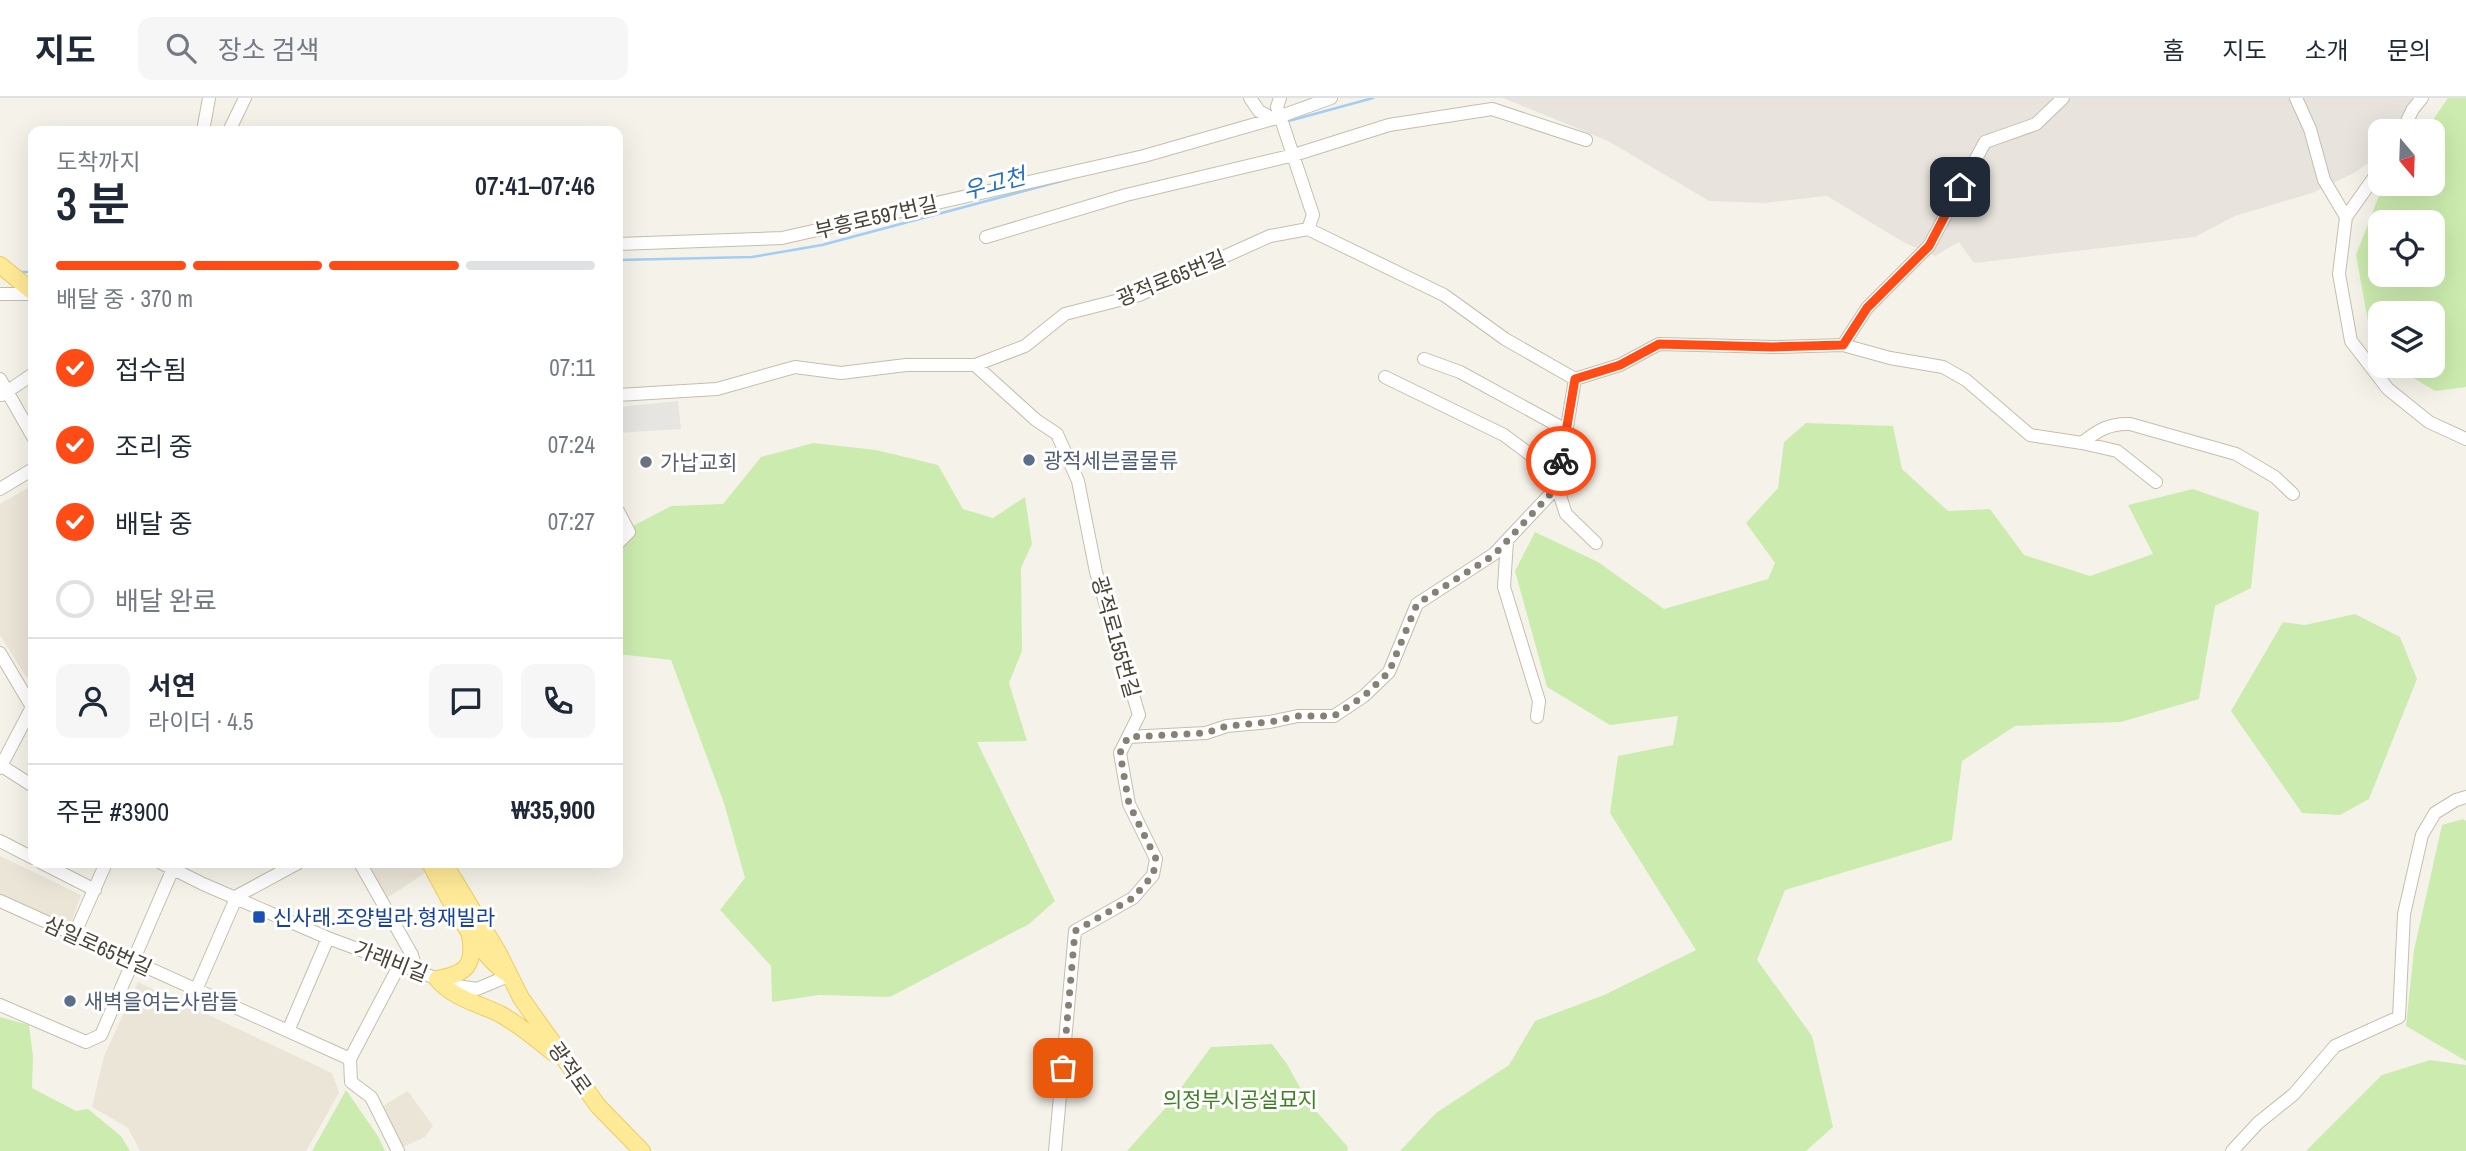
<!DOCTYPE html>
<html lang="ko">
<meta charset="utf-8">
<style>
body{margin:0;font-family:"Archivo Narrow","Noto Sans KR",sans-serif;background:#f6f6f7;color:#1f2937;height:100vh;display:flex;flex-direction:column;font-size:26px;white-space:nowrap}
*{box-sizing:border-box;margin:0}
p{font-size:23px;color:#747a83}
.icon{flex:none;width:38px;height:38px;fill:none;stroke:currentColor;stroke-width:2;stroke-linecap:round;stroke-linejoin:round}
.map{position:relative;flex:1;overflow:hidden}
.panel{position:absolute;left:28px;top:28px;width:595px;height:742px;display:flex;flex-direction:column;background:#fff;border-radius:14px;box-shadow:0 7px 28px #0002}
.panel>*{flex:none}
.needle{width:46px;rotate:161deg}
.fabs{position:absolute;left:2368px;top:21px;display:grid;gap:14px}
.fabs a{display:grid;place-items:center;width:77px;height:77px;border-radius:14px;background:#fff;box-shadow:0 7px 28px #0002;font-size:35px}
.pin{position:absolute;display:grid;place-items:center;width:60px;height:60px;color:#fff;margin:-30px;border-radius:14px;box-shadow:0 4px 10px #0006}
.courier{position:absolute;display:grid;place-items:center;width:70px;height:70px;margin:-35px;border:5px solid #ff4b16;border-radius:50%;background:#fff;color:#222;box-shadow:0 2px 9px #0007}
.headline em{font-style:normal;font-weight:600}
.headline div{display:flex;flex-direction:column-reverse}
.headline{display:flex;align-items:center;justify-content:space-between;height:119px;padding:0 28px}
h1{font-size:46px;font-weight:600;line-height:52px}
.bar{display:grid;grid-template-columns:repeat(4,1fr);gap:10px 7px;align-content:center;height:84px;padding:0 28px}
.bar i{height:9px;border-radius:5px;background:#e0e1e3}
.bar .on{background:#ff4b16}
.bar p{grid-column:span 4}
.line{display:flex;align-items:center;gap:18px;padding:0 28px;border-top:2px solid #e0e1e3}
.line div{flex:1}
.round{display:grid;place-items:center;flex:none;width:74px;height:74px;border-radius:14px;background:#f6f6f7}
ol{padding:0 28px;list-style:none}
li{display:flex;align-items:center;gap:21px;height:77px}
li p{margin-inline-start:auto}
li .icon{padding:7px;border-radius:50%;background:#ff4b16;color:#fff;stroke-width:4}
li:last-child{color:#747a83}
li i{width:38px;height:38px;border:4px solid #e0e1e3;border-radius:50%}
header{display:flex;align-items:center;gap:42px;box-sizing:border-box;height:98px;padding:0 35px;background:#fff;border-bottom:2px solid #e0e1e3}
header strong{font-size:33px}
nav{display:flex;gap:38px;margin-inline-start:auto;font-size:24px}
.search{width:490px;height:63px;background:#f6f6f7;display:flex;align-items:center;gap:18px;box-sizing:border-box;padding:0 24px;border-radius:14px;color:#747a83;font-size:26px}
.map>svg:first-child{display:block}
</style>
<header>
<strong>지도</strong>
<div class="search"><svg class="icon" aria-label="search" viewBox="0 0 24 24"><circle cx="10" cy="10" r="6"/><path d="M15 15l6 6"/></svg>장소 검색</div>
<nav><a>홈</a><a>지도</a><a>소개</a><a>문의</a></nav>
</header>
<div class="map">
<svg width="2466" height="1053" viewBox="0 0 2466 1053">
<rect width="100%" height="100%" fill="#f5f3e9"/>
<path fill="#eae5d7" d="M33 387V575L26 579 0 537V406Z
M0 758 81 797 71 826 0 804Z
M367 765H420L425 775 387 800Z
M138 884 332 975 339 995 306 1053H140L128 1030 92 1009 104 958Z
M408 993 433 1028 425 1039 401 1050 381 1009Z"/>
<path fill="#e8e4dd" d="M1503 0H2421L2397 33H2380V57L2354 75 2312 95 2235 118 2195 139 1974 165 1959 144 1935 158 1905 145 1827 98 1765 105 1709 103 1608 43Z"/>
<path fill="#ccecaf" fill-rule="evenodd" d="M2448 0H2466V289L2435 293 2394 268H2432V215H2380V252L2369 229 2356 157 2380 95 2387 86H2432V33H2425ZM2380 124H2432V177H2380Z
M1806 325 1893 328 1902 371 1948 413 1990 411 2024 457 2090 478 2153 456 2128 407 2193 391 2259 414 2251 490 2215 508 2199 601 2121 624 2015 628 1962 663 1952 742 1785 792 1757 862 1812 938 1833 1029 1806 1053H1400L1436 1015 1509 967 1535 923 1604 897 1696 852 1610 715 1618 658 1673 647 1678 618 1610 627 1547 589 1515 473 1535 434 1598 464 1664 511 1768 481 1775 465 1746 425 1778 390 1784 344Z
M813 345 876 352 938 367 963 411 993 420 1025 399 1032 446 1021 470 1022 553 1009 585 1027 643 977 644 1055 803 1029 826 890 899 819 897 772 904 771 868 720 812 745 780 724 705 671 562 618 556V450L633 428 671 408 723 406 761 359Z
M2355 516 2400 539 2417 581 2369 701 2340 717 2302 715 2231 613 2283 524 2305 527Z
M2463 721 2466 723V963L2406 928 2414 852 2442 727Z
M0 919 29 927 33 958 32 990 76 1013 88 1011 121 1038 130 1053H0Z
M1272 946 1287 966 1308 1004 1348 1049 1347 1053H1127L1169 1006 1211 949Z
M2430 962 2466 967V1053H2306L2382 977Z
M346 992 378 1038 385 1053H312Z"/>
<path fill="#e7e5e1" d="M678 303 681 331 618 335V309Z"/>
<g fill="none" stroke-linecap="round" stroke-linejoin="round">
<path stroke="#a2cdf5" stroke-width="2.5" d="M1285 24 1373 0
M618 162 752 159 822 147 1069 81
M19 174H33"/>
<g stroke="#c5bead" stroke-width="14">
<path id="minor" d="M1250 0 1259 13 1273 21
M1280 0 1277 9 1313 117 1308 131
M2296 0 2310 31 2324 82 2346 119
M203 33 209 0
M229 33 245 0
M2402 33 2413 11 2422 0
M2380 71 2346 119 2339 176 2351 243 2388 291 2429 324 2466 341
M986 139 1126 97 1294 57 1389 27 1492 11 1586 42
M618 146 782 140 1144 58 1273 21 1331 0
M0 196H33
M1843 247 1867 210 1929 148 1985 44 2036 26 2063 0
M1424 261 1460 274 1566 332
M975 267 1036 322 1057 336 1078 383 1096 474 1139 617 1120 655 1129 706 1156 761 1153 777 1133 800 1075 833 1055 1053
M1385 279 1504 337 1559 378
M0 281 33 339
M1575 281 1620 267 1659 246 1774 249 1843 247 1890 260 1943 269 1966 282 2030 337 2082 345C2098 332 2110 325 2130 326L2236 356 2275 379 2293 396
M2 297 33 276
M618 297 717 291 795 269 841 275 906 267H975L1025 248 1065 216 1139 197 1270 138 1308 131 1444 197 1505 241 1575 281 1557 389 1494 456 1417 506 1389 574 1364 598 1334 618H1298L1270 624 1227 628 1206 635 1128 639
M2082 345 2117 353 2156 384
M1557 389 1566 416 1596 445
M0 391 33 371
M618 413 629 434 618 445
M1507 443 1504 489 1539 603 1537 619
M0 555 32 609
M0 667 33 688
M0 670 33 607
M0 743 33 760
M42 765 95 792
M161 765 203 786 328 840 457 888 477 891 508 878
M360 765 412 857 417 875
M0 803 350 961
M74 837 106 765
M196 892 237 798 298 765
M0 907 86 944 101 937 175 766
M288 933 328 840
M350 961 351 984 371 999 398 1053
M350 961 399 868
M2232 1053 2258 1025 2294 996 2335 948 2399 919 2404 816 2422 737 2435 715 2456 702 2466 699"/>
</g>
<g stroke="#eccd60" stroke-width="18">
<path id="major" d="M0 167 33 194
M430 765C450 803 471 846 504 874
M444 765 499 856 521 900 598 1008 642 1053
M437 881C454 901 478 905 500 916 520 927 537 942 555 956
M437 881C467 876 475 867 470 837"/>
</g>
<use href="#minor" stroke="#fff" stroke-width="12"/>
<use href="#major" stroke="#ffea98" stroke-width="16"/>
</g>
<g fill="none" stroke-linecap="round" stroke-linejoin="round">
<path stroke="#868175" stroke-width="7" stroke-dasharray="0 12.6" d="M1063 970 1075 833 1133 800 1153 777 1156 761 1129 706 1120 655 1128 639 1206 635 1227 628 1270 624 1298 618H1334L1364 598 1389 574 1417 506 1494 457 1557 389 1561 363"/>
<path stroke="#ff4b16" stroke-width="9" d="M1561 363 1575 281 1620 267 1659 246 1773 249 1843 247 1867 210 1929 148 1960 89"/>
</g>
<g fill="#5c6f8a" stroke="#fff" stroke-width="2.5">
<circle cx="1029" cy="362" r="7"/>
<circle cx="70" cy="903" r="7"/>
</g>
<circle fill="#6b7280" stroke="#fff" stroke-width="2.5" cx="646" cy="364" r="7"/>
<rect fill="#1a4fb4" stroke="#fff" stroke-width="2.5" x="252" y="812" width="14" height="14" rx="3.5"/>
<g text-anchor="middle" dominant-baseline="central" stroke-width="6" stroke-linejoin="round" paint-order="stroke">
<g font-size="21" fill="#4a4436" stroke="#fff">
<text transform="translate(876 119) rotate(-13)">부흥로597번길</text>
<text transform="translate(1171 180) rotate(-22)">광적로65번길</text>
<text transform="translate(1116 539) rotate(74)">광적로155번길</text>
<text transform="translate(98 848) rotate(24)">삼일로65번길</text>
<text transform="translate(391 863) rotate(21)">가래비길</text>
<text transform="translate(570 970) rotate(55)">광적로</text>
</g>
<g font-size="21" fill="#4e5e75" stroke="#fff" text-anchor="start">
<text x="1043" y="362">광적세븐콜물류</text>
<text x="84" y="903">새벽을여는사람들</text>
</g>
<g font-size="21" fill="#5b616d" stroke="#fff" text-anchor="start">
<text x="660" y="364">가납교회</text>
</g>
<g font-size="21" fill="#164399" stroke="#fff" text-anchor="start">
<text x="273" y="819">신사래.조양빌라.형재빌라</text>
</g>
<g font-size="21" fill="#408125" stroke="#fff">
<text x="1240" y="1001">의정부시공설묘지</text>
</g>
<g font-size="23" font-style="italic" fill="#2773be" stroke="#fff">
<text transform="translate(994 85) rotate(-15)">우고천</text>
</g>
</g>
</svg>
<div class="fabs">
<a><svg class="needle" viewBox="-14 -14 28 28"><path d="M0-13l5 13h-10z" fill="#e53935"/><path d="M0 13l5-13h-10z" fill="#747a83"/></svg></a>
<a><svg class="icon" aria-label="locate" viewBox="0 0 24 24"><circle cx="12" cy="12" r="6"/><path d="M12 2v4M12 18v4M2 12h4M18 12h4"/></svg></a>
<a><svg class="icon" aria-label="layers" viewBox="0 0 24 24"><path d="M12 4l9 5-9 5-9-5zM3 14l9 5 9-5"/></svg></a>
</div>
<div class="pin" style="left:1063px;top:970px;background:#ea580c"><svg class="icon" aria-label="bag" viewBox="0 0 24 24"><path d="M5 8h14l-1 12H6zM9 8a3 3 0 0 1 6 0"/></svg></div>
<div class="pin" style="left:1960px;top:89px;background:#1f2937"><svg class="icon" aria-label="home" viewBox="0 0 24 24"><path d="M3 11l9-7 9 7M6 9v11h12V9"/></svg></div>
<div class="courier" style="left:1561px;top:363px"><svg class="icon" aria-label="bike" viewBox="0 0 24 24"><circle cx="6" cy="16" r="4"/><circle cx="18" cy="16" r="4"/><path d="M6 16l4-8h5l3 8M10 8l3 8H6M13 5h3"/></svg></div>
<section class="panel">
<div class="headline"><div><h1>3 분</h1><p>도착까지</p></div><em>07:41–07:46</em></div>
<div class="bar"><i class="on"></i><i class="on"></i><i class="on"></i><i></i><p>배달 중 · 370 m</p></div>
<ol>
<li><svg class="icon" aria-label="check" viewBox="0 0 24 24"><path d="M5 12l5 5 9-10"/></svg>접수됨<p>07:11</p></li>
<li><svg class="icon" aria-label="check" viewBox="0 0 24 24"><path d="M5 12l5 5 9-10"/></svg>조리 중<p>07:24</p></li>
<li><svg class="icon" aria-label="check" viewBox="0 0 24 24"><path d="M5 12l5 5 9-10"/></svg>배달 중<p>07:27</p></li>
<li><i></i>배달 완료</li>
</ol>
<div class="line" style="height:126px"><a class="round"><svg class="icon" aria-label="person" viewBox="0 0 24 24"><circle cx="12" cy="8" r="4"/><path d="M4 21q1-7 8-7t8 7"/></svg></a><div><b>서연</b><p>라이더 · 4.5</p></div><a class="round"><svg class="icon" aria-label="chat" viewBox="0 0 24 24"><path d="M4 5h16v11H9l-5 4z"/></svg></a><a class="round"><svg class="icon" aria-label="phone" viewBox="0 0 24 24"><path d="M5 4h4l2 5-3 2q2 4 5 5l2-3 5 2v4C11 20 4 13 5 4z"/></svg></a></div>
<div class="line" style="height:91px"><div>주문 #3900</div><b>₩35,900</b></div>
</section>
</div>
